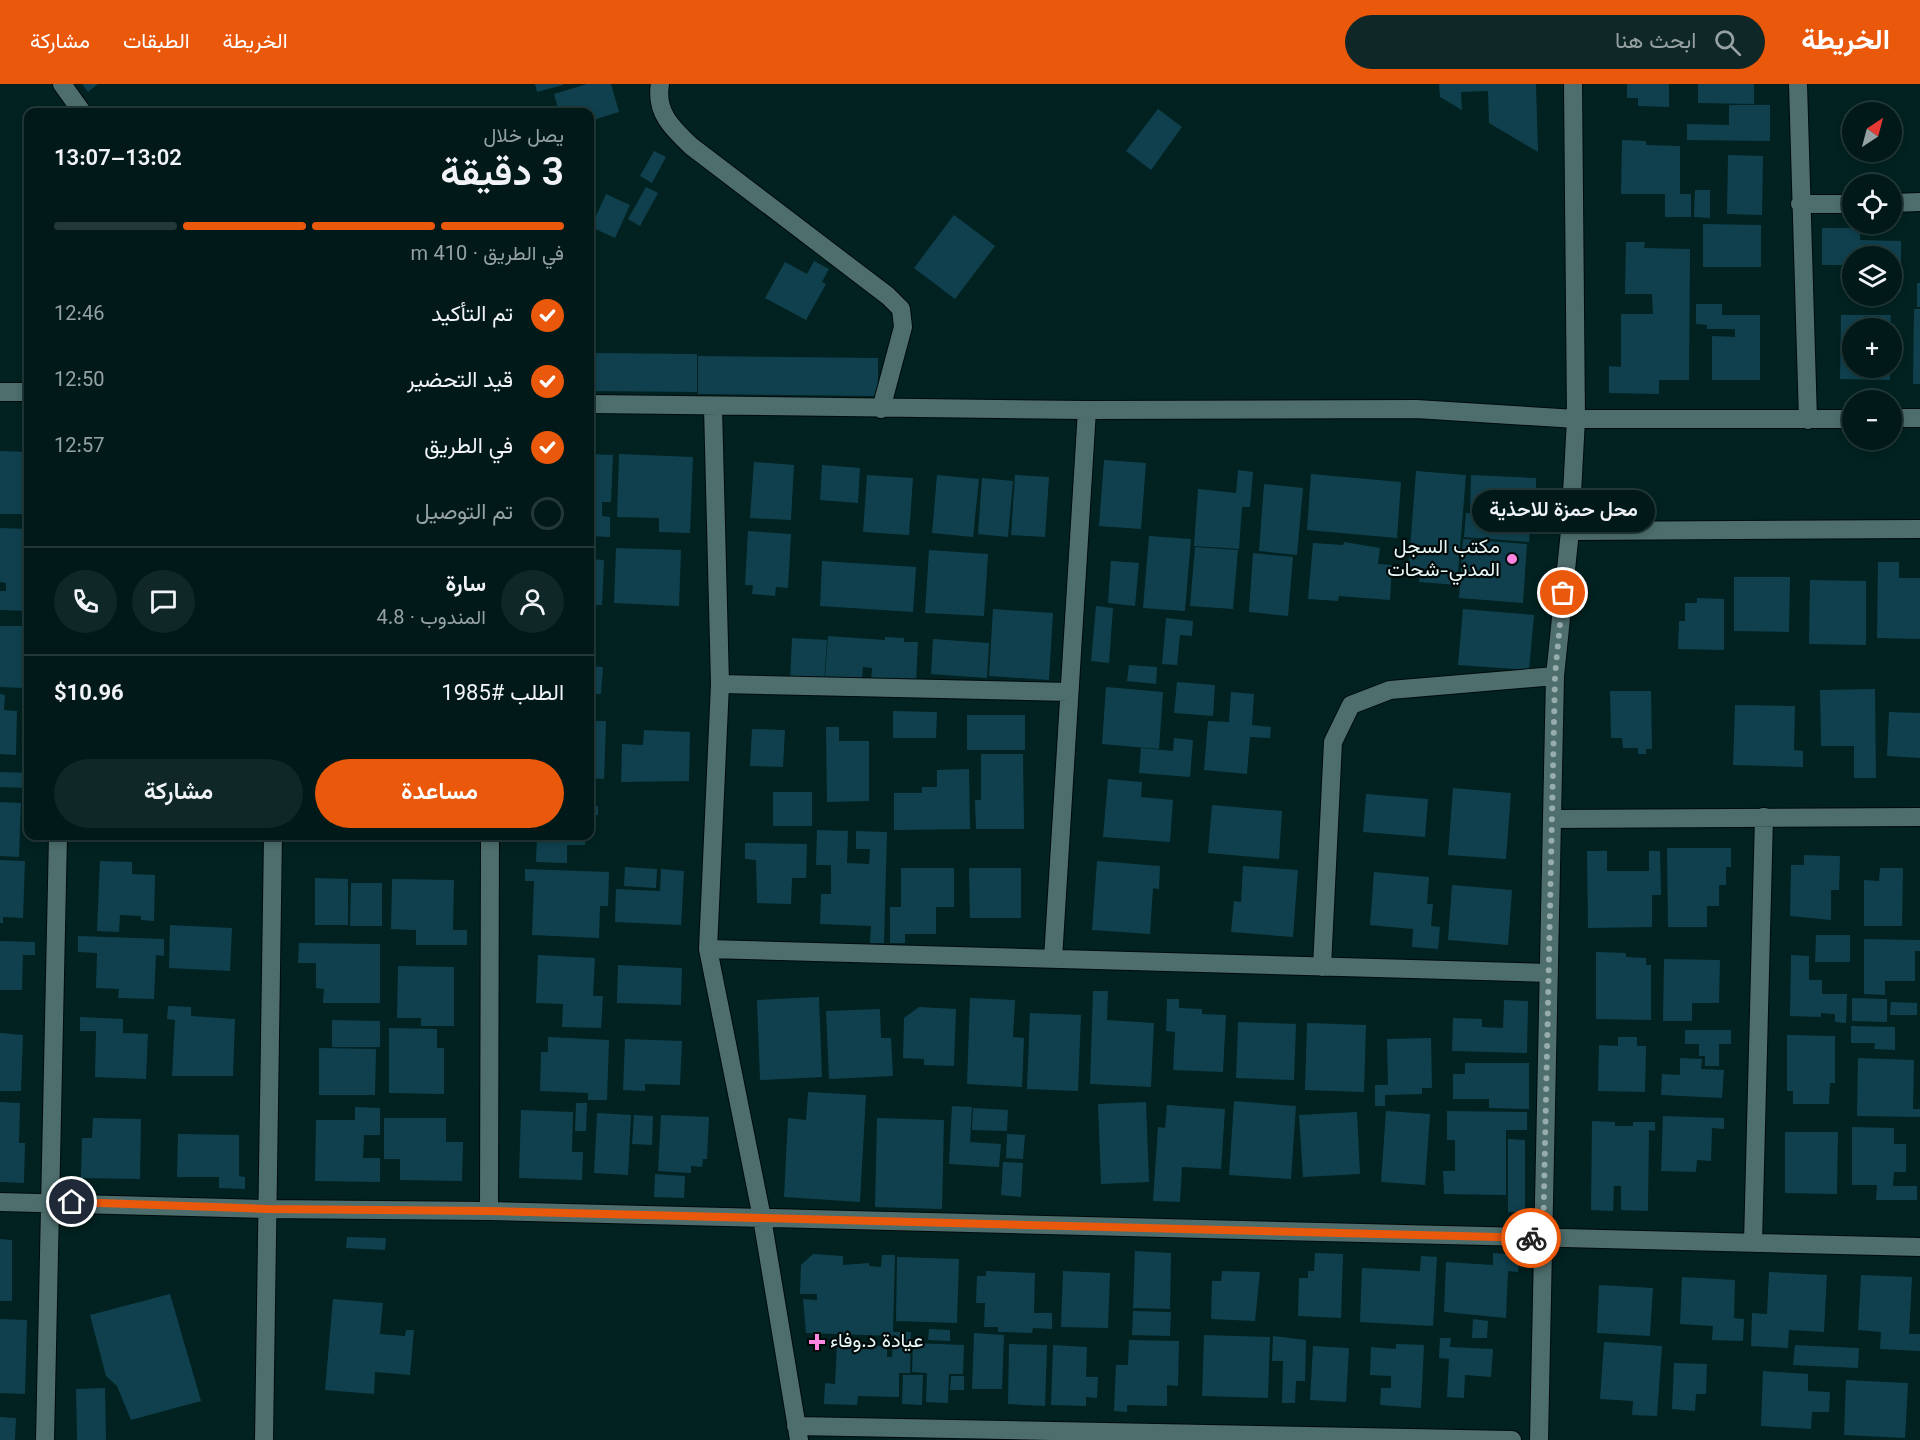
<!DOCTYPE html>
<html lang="ar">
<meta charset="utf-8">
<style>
body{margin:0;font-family:Georgia,Vazirmatn,serif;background:#0f2726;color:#f1f3f6;direction:rtl;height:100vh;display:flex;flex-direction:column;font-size:22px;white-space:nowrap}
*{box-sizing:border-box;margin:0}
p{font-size:20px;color:#96a1a2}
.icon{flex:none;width:33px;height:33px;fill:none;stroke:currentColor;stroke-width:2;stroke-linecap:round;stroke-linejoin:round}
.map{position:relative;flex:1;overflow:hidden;direction:ltr}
.sheet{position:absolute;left:24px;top:24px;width:570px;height:732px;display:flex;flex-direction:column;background:#011a19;border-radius:12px;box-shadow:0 3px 9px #0003,0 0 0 2px #233838;direction:rtl}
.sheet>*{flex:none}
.needle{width:39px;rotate:36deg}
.tools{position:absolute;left:1842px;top:18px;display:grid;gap:12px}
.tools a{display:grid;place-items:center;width:60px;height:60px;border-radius:50%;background:#011a19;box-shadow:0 3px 9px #0003,0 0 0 2px #233838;font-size:30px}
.pin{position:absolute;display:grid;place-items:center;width:51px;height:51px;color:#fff;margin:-26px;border:3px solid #fff;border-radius:50%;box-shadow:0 2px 6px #0007}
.courier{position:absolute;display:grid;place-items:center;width:60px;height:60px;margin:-30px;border:4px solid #ea580c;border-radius:50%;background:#fff;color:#222;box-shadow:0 2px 8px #0007}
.bubble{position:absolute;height:42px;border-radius:21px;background:#011a19;box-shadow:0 3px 9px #0003,0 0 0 2px #233838;font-size:20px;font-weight:600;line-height:42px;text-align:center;direction:rtl}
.headline em{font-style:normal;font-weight:600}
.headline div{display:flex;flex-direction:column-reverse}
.headline{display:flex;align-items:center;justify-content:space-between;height:102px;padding:0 30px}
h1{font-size:39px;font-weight:600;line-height:45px}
.bar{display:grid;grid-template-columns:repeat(4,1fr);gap:9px 6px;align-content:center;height:72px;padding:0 30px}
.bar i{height:8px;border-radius:4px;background:#233838}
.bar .selected{background:#ea580c}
.bar p{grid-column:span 4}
.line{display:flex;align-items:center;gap:15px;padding:0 30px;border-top:2px solid #233838}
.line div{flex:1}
.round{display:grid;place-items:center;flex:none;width:63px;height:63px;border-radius:32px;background:#0f2726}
ol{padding:0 30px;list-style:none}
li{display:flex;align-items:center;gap:18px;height:66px}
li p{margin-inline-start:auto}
li .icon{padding:6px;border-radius:50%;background:#ea580c;color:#fff;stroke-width:4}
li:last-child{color:#96a1a2}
li i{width:33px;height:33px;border:3px solid #233838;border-radius:50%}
.primary-button{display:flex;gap:12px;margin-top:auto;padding:12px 30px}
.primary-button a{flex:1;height:69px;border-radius:36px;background:#ea580c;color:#fff;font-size:24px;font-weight:600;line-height:69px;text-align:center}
.primary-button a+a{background:#0f2726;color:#f1f3f6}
header{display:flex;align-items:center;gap:36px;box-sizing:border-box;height:84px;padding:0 30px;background:#ea580c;color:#fff}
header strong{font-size:28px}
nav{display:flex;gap:33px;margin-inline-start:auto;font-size:21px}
.search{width:420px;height:54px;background:#0f2726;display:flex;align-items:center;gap:15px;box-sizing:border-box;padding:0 21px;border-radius:33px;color:#96a1a2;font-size:22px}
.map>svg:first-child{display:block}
</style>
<header>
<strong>الخريطة</strong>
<div class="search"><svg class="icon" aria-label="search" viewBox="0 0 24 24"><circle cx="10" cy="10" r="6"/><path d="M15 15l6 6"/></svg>ابحث هنا</div>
<nav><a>الخريطة</a><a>الطبقات</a><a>مشاركة</a></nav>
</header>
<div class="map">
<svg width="1920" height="1356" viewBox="0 0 1920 1356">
<rect width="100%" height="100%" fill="#012221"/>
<path fill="#10404e" d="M82 0H98L88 8Z
M535 0H563V1L537 8Z
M587 0H611L619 28 590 37V28H559L554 10Z
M1439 0H1536L1538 68 1489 39 1488 7 1461 8 1462 26 1440 13Z
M1627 0H1669V23L1638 22V14H1627Z
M1698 0H1754V20L1698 19Z
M1729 21H1770V57L1687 56V40L1729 41Z
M1158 25 1182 43 1151 86 1126 67Z
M1622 56 1646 57V61L1680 62V110H1691V133H1665V110H1621Z
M654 67 666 73 652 99 640 92Z
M1728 71 1763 72 1762 131 1727 130Z
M646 103 658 109 640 142 628 135Z
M1695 106H1710V134L1694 133Z
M606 110 630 121 615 154 591 143Z
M954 131 995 162 955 215 914 184Z
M1703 140 1761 141V183H1703Z
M1822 144H1860V156L1901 157V208H1892V172H1852V181H1822Z
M1626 158H1645L1644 164 1690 165 1689 296H1659V310L1609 309V282L1621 283V230H1653L1652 210H1625Z
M814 177 829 185 822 198 826 200 806 236 765 214 785 178 807 190Z
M1917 199H1920V223H1917Z
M1696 220H1722V231H1760V296H1712V252L1735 253V245H1707V241L1696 240Z
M1914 225H1920V300H1913Z
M1841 231H1891L1890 244H1852V284H1890V296L1840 295Z
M590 269 697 270V308L590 307Z
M698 272 878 274V312L698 310Z
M0 367 28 368V407H25L24 430H0Z
M590 370 613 371 611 418H602V432L610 433V453L590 452Z
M619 370 693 373 690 449 659 448V434L617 433Z
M1104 376 1146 379 1141 445 1099 442Z
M754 378 794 381 791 436 750 434Z
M822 381 860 384 858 419 820 416Z
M1238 386 1253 388 1250 423H1242L1239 465 1194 462 1198 405 1236 409Z
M1416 387 1466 391 1457 501 1419 498 1420 491 1408 490Z
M1311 390 1401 398 1397 454 1307 446Z
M867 391 913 394 909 451 863 448Z
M937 391 979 395 973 453 932 449Z
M1015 391 1049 393 1045 453 1011 451Z
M1471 391 1536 394V430L1470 428Z
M982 394 1013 397 1008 453 978 450Z
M1264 400 1303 404 1297 471 1259 467Z
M1466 429 1531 434 1529 458 1464 453Z
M0 444 28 445V527L0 526V507H6V499L0 498Z
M748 447 791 450 788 504 776 503 775 512 752 510 753 501H745Z
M1149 452 1191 455 1185 527 1143 524Z
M1463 455 1527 460 1523 519 1459 514Z
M1344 458 1380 464 1378 480 1392 481 1390 516 1339 512 1338 517 1308 515 1313 459 1343 461Z
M1195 463 1238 466 1233 525 1190 522Z
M616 464 681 466 679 522 614 519Z
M929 466 988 470 984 532 925 529Z
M1253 469 1293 473 1288 532 1249 528Z
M590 475 604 476 602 521H590Z
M822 477 916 483 913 528 820 522Z
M1111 477 1139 479 1135 522 1108 519Z
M1878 478H1899V494H1920V555L1877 554Z
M1734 493H1790L1789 548 1734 547Z
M1810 496 1866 497V561L1809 560Z
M1697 514 1724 515V566L1678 565 1679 537H1685V519H1697Z
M1096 522 1113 524 1109 579 1091 577Z
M993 525 1053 529 1049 596 989 592Z
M1463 525 1534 531 1529 586 1458 581Z
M1166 534 1193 537 1192 552 1180 551 1177 581 1162 580Z
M0 542H25L23 604 0 603Z
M828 552 885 556V553L904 554V558H918L916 599 871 596 872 584 863 583 862 595 825 593Z
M792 554 827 556 824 600 790 598Z
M933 555 989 559 987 594 931 590Z
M1129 581 1157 583 1156 600 1127 597Z
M590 582 603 583 601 610H590Z
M1177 598 1215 601 1213 632 1174 629Z
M1106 603 1163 608 1159 665 1102 660Z
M1875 605 1876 694H1854V662H1821L1820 606Z
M1610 607H1651L1652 665H1646V670H1638V664H1623L1622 654H1611Z
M1231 608 1254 610 1252 641 1271 643 1270 654 1250 653 1247 690 1204 686 1208 637 1229 638Z
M0 610 5 611 4 626 17 627 16 671 0 670Z
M1735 621 1795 622 1794 666 1803 667V683L1733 681Z
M893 627 937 628 936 654H893Z
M1889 628 1920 629V674L1887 672Z
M967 631H1025V666H967Z
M590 637H606L604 695 590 694Z
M826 643H839V657H869V717L827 718Z
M752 645 785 646 783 683 750 682Z
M644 646 690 648 689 697 621 698 622 660 643 661Z
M1174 654 1193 656 1190 693 1139 689 1141 664 1173 667Z
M981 670H1023L1024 745H976L975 716H981Z
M969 685 970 745 894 746V709H922V703H937V686Z
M0 688 28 689V704L0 703Z
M1108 695 1142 698 1141 713 1173 716 1170 758 1103 753Z
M1453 704 1511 709 1506 775 1448 771Z
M773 708H812V742H773Z
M1366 710 1428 715 1425 753 1363 748Z
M0 718 21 719 19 773 0 772Z
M1212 721 1282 727 1279 775 1208 769Z
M590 722H598V731L590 730Z
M817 746 848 747 847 779 869 780 870 765H856V747L887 748 884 859H870L871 842 820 840 821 810H831V781H816Z
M171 752H215V757L170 755Z
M537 752H586L585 761H567V779L536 778Z
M745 759 807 760 806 794H792L791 820 757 819 756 776 745 775Z
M1667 764H1731V783H1726V801H1719V822H1707V843H1668Z
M1587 767H1607V787H1649V767H1660L1661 811H1652V843L1588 844Z
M1804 771 1840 772 1839 806H1831V836L1790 832 1791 781H1804Z
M0 776 25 777 23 834 3 833V839H0Z
M100 777 132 778V790L155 791 154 837 141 836V832L120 831 119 848 97 847Z
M1097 777 1160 782 1159 805 1153 804 1150 850 1092 846Z
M1243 782 1298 786 1293 853 1231 848 1234 817 1241 818Z
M625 783 657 785 656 804 624 802Z
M901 784H954V823H936V850H905V859H890V823H901Z
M969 784H1021V834H970Z
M1880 784H1903L1902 842H1864V796L1879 797Z
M525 785 609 788 608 822H600L599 854 532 851 534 797H525Z
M661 785 684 787 681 841 615 838 616 805 660 807Z
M1374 788 1429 793 1427 820H1433L1431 842 1440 843 1438 865 1412 863 1413 845 1370 841Z
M315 794 348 795V841H315Z
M392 795 454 796 453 846H467V861H416V846L391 845Z
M351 799H382V842H350Z
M1452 801 1512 806 1508 861 1448 856Z
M170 841 232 844 230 887 169 884Z
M1816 851H1850V878H1815Z
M78 852 164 855V872L156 871 154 915 118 914 119 905 96 904 97 869 78 868Z
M1864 855 1920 856V867H1915V897H1885V911L1864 910Z
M0 857 35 858V871H23L22 906H0Z
M299 859 380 860V919H323L324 905 316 904V879H298Z
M1596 868 1626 869V873L1646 874V881H1651V936L1596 935Z
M538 871 595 874 593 912H603L601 944 562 943 563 920 536 919Z
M1791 871 1809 872V896H1822V910H1847L1846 939 1835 938V930L1821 929V933L1790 932Z
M1664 875 1720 876 1719 919H1692V937H1663Z
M618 881 682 884 681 921 617 919Z
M398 882 454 883V942H421V934H397Z
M1093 907H1108L1107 936 1154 939 1151 1003 1090 1000Z
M819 913 822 993 760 996 757 916Z
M970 914 1015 916 1013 953 1024 954 1022 1003 967 1000Z
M1852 914 1887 915V938L1852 937Z
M1167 915H1179V924L1202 925V930L1226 931 1223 988 1173 986 1175 948 1166 947Z
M1504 916 1528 917 1527 969 1452 967 1453 934 1482 935V943L1503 944Z
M1891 918 1917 919V931H1890Z
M168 922 191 923V932L235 935 233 992H172L175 936 167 935Z
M919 923 956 925 954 982 924 981V975L903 974 904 934Z
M880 925 881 954H891L893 992 829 995 826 927Z
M1030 929 1081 931 1078 1007 1027 1005Z
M80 933 123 935V949L148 950 146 995 95 993 96 947H80Z
M332 936 380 937V963H332Z
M1238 938 1296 940 1294 996 1236 994Z
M1307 939 1366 941 1364 1008 1305 1006Z
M1851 942 1895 943V966L1874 965 1875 959H1851Z
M389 944 437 945V964H444V1010L389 1009Z
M1685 946H1731V960H1719V982H1705V972H1699V960H1685Z
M0 949 23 951 21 1007H0Z
M1787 951 1835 952V999H1830L1829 1020H1793V1007H1787Z
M548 953 609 956 607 1016H588V1009L540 1007 541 968H548Z
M1618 953H1637V962H1646L1645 1008 1598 1007 1599 961 1618 962Z
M1431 954 1432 1004H1422V1010L1385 1011V1022H1375V1001H1388L1387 955Z
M625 955 682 957 680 1001 645 1000V1007L623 1006Z
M319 964 376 965 375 1011H319Z
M1680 974 1702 975 1701 985 1724 986 1722 1014 1661 1011 1662 990 1680 991Z
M1858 974 1914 976 1913 1025H1920V1033L1857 1032Z
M1465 979H1529V1025L1489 1024V1015H1453V990H1465Z
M808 1008 866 1011 860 1118 784 1113 788 1034 806 1036Z
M1234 1017 1296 1022 1291 1095 1229 1091Z
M0 1018 20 1019 19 1059H25L24 1099 0 1098Z
M1146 1018 1149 1098 1101 1100 1098 1020Z
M576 1019H587L586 1047H575Z
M1167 1021 1225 1025 1221 1085 1182 1083 1180 1118 1153 1117 1158 1043 1165 1044Z
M952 1022 972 1023 970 1058 1001 1060 999 1083 949 1080Z
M355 1023 380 1024V1051H364L363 1074H380V1098L315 1097 316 1036H355Z
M973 1024 1008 1026 1007 1047 972 1046Z
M521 1026 573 1028 572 1068H583L582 1096 519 1094Z
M1386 1027 1430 1030 1425 1101 1381 1098Z
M1447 1027 1527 1028V1046H1506V1111L1444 1110 1443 1087H1455V1056H1447Z
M1357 1028 1360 1090 1303 1093 1299 1031Z
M597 1029 631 1031 628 1091 594 1089Z
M634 1031 653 1032 652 1061 632 1060Z
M661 1031 709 1033 707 1075H703L702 1083 691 1082V1089L658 1087Z
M1663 1032 1724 1034V1045L1712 1044 1711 1077 1697 1076 1696 1088 1661 1087Z
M93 1034 141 1035 140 1095 81 1094 82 1054H92Z
M384 1034H446V1058H463L462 1097 400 1096V1075H384Z
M877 1034 944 1036 942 1125 875 1123Z
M1592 1037 1615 1038V1042H1633V1038H1655V1047L1649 1046 1648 1127 1621 1126V1102H1614L1613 1127 1591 1126Z
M1852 1043 1894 1044V1060H1906V1088H1894L1893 1102H1917V1116H1876L1877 1101H1852Z
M1785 1048H1838L1837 1110 1785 1109Z
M178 1050 239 1051V1092L245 1093V1105L219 1104V1093H177Z
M1007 1050 1025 1051 1023 1075 1006 1074Z
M1508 1055 1525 1056V1128H1508Z
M1003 1078 1023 1079 1021 1113 1001 1111Z
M655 1090 685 1092 684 1114 654 1113Z
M347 1153 386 1154 385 1166 346 1164Z
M0 1155 12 1156V1217H0Z
M1135 1167 1171 1169 1170 1225 1133 1224Z
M1315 1169 1343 1170 1341 1234 1298 1232 1299 1194H1308V1187H1314Z
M1493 1169 1519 1171 1518 1188 1508 1187 1506 1234 1444 1228 1446 1178 1493 1181Z
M813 1170 843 1172V1181L869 1179V1182L881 1183 882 1171H895L893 1248H911L910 1289H899V1313L858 1312 857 1321 824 1320 825 1299 835 1300 837 1260 887 1262V1273H892L893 1252 806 1249 803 1215 817 1216V1210H800L801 1181Z
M1421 1172 1437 1173 1433 1242 1360 1238 1362 1184 1420 1187Z
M897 1173 959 1175 957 1239 896 1237Z
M986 1187 1035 1189 1034 1229H1052V1245L1033 1244 1032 1249 998 1248V1243H984L985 1219H976L977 1192H986Z
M1063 1187 1110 1189 1108 1244 1061 1243Z
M1222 1187 1260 1188 1255 1237 1211 1235 1212 1197H1221Z
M1769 1188 1827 1191 1824 1248 1789 1246 1788 1264 1751 1262 1752 1229 1767 1230Z
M1861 1191 1912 1193 1909 1250H1920V1267L1880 1265 1881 1248 1858 1246Z
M1682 1193 1735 1196 1734 1234 1744 1235 1743 1257 1712 1256 1713 1242 1680 1240Z
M1599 1201 1653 1204 1650 1252 1597 1249Z
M170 1210 201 1317 131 1336 117 1302 106 1292 90 1231Z
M333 1215 383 1219 380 1250 405 1252 406 1246H414L410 1291 375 1288 374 1310 325 1306Z
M1133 1227 1171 1228 1170 1252 1132 1251Z
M0 1235 27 1236 25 1310 0 1309Z
M1473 1235 1488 1237 1487 1254H1472Z
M929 1245 950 1246V1257L928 1256Z
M974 1249 1004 1251 1002 1305H972Z
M1204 1251 1270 1253 1268 1314 1202 1312Z
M1273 1252 1306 1256 1305 1297H1296L1295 1319H1282L1283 1277H1272Z
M1440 1254H1451L1450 1263 1493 1265 1491 1293 1465 1291 1464 1314 1447 1313 1449 1275 1439 1274Z
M1129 1256 1179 1257 1178 1302 1167 1301V1322L1127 1321V1328L1114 1327 1116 1281H1128Z
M1604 1258 1662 1262 1657 1332 1632 1331 1633 1317 1600 1315Z
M913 1259 964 1261 963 1290H949L948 1319 926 1318 927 1289 912 1288Z
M1009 1260 1047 1261 1045 1322 1008 1320Z
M1396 1260 1424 1261 1421 1324 1380 1321 1381 1304H1391V1292L1370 1291 1371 1263 1396 1265Z
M1053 1261 1087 1263 1086 1293H1098L1097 1314 1086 1313V1322L1051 1321Z
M1795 1261 1859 1264 1858 1284 1793 1281Z
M1313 1262 1349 1264 1346 1318 1310 1316Z
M1674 1279 1707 1280 1706 1310H1696L1695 1327 1672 1325Z
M1763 1287 1808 1290V1307L1830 1308 1829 1328H1812L1811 1345 1761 1342Z
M903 1291H923L922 1321 902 1320Z
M951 1292H964V1306H950Z
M1846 1296 1908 1299 1905 1354 1844 1351Z
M105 1304 106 1356H77L76 1305Z
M0 1333 16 1334 15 1356H0Z"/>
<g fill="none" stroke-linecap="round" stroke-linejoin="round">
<g stroke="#000a0a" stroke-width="20">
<path id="minor" d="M62 0 82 28
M660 0C655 28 672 44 691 62L888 212 901 225 903 243 881 325
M1798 0 1808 336
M1892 119 1920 118
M1800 120H1852
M0 308H28
M590 320 1087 326 1416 325 1576 335H1852
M713 323 720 600 708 865 762 1134 799 1356
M1892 334H1920
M1570 447 1920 445
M720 600 1069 608
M1553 735 1920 733
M708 865 1549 889
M1053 875 1087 326
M1322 883 1333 658 1351 621 1390 606 1555 592
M0 1118 267 1125 489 1127 1920 1163
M489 1127 490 752
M1753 1159 1764 733
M796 1342 1512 1356
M45 1356 58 752
M264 1356 273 752
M1539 1356 1555 592 1570 447 1576 335 1573 0"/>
</g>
<use href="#minor" stroke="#4d6e6d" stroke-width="18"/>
</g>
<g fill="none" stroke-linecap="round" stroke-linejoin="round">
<path stroke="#96adac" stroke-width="6" stroke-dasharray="0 10.8" d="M1531 1154 1543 1155 1555 591 1563 509"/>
<path stroke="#ea580c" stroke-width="8" d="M72 1118 267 1125 489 1127 1531 1154"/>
</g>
<g fill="#fe86e1" stroke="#010909" stroke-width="2">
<circle cx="1512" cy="475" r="6"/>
<path d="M814 1249h6v6h6v6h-6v6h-6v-6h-6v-6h6z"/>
</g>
<g text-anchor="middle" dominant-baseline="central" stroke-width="4.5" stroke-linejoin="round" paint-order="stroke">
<g font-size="20" fill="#e6f8f7" stroke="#010909" text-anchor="end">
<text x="1500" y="464">مكتب السجل<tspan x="1500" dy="23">المدني-شحات</tspan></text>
<text x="830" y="1258" text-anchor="start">عيادة د.وفاء</text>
</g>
</g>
</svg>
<div class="tools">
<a><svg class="needle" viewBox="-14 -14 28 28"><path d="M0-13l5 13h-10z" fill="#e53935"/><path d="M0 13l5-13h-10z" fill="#96a1a2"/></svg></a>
<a><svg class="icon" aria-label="locate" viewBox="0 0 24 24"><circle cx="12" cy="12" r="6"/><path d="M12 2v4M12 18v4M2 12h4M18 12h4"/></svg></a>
<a><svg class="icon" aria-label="layers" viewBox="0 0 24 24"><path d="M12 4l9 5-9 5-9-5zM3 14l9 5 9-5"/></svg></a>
<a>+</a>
<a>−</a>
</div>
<div class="pin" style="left:1563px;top:509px;background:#ea580c"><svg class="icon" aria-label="bag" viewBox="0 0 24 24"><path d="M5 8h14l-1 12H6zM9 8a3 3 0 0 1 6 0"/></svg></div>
<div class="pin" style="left:72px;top:1118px;background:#1f2937"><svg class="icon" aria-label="home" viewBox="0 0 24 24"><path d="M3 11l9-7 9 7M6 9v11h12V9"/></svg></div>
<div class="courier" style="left:1531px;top:1154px"><svg class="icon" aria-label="bike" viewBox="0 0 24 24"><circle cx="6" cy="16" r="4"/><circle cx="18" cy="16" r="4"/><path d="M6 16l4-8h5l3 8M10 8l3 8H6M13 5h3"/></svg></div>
<div class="bubble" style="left:1472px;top:406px;width:183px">محل حمزة للاحذية</div>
<section class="sheet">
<div class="headline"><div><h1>3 دقيقة</h1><p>يصل خلال</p></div><em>13:02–13:07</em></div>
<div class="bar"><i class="selected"></i><i class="selected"></i><i class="selected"></i><i></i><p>في الطريق · 410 m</p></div>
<ol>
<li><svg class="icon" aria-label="check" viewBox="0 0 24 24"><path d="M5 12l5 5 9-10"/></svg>تم التأكيد<p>12:46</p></li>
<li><svg class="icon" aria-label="check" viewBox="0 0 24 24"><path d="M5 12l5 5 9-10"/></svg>قيد التحضير<p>12:50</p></li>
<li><svg class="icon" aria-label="check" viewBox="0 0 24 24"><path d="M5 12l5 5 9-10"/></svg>في الطريق<p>12:57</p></li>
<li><i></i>تم التوصيل</li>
</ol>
<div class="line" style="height:108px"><a class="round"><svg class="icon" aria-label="person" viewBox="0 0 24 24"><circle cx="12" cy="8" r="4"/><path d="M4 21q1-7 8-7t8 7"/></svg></a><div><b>سارة</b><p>المندوب · 4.8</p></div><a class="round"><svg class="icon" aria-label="chat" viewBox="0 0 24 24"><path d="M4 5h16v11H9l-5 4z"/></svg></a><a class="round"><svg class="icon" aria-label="phone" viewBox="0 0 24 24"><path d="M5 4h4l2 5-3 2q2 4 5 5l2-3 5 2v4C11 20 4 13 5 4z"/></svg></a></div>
<div class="line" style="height:78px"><div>الطلب #1985</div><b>$10.96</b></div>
<div class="primary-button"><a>مساعدة</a><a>مشاركة</a></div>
</section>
</div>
